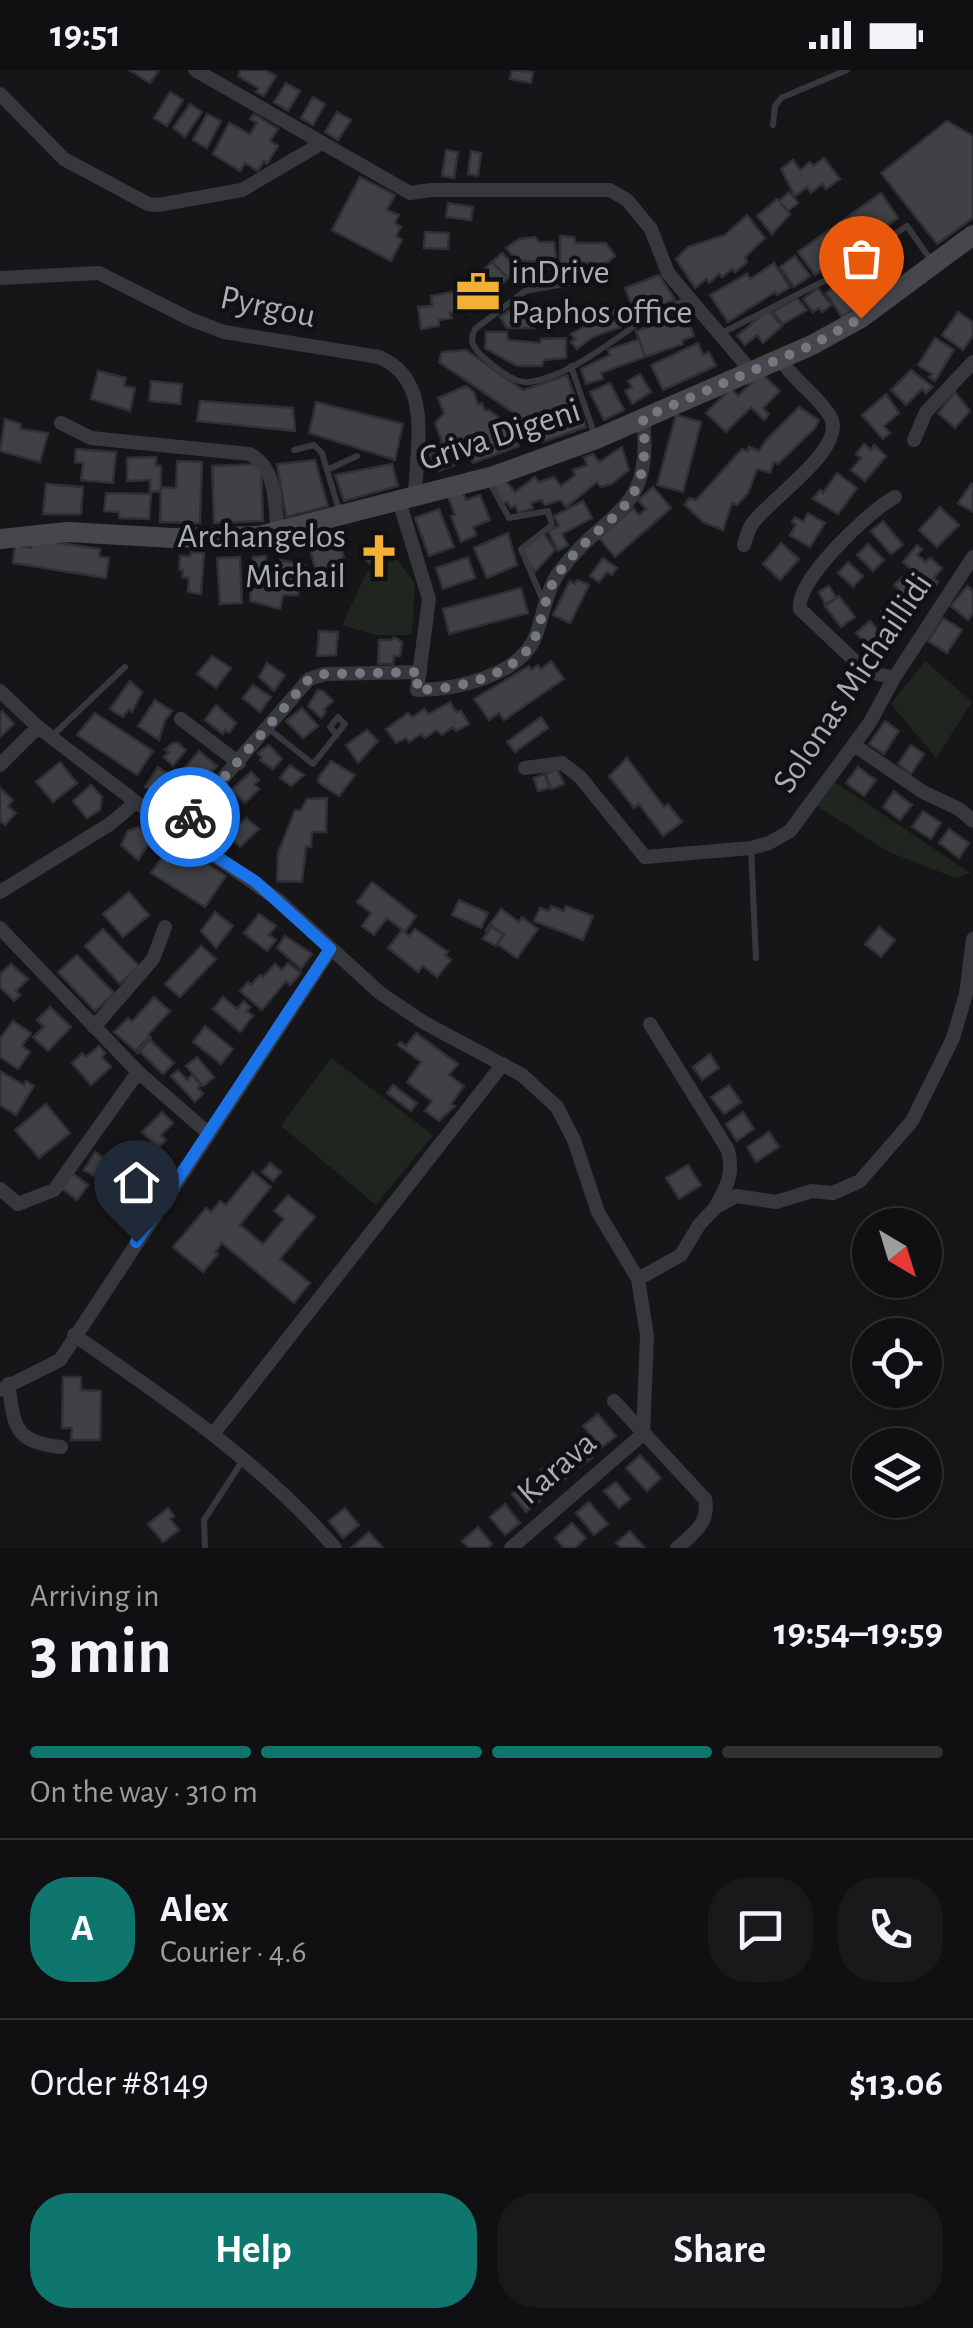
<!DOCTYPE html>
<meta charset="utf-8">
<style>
body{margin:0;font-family:"Alegreya Sans",sans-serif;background:#19191b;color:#f1f3f6;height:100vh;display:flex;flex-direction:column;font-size:38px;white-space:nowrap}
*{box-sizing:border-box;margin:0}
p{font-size:32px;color:#9c9d9f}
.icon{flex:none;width:55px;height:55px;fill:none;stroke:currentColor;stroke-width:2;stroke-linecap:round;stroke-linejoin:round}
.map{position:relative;height:1478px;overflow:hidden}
.panel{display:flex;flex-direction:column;background:#101012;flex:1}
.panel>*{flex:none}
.needle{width:65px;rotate:142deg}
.tools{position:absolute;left:852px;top:1138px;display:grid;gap:20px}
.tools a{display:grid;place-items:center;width:90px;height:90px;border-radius:50%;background:#101012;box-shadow:0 5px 15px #0003,0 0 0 2px #303032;font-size:50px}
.pin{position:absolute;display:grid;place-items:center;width:85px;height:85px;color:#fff;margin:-102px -42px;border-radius:50% 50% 50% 0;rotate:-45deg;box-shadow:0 0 10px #0007}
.pin .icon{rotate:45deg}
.courier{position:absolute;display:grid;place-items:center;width:100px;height:100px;margin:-50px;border:8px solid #1a73e8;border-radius:50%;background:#fff;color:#222;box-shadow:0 2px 12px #0007}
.summary em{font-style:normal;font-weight:700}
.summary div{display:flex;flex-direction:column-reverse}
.summary{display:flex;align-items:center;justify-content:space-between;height:170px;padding:0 30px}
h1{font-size:65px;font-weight:700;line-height:75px}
.bar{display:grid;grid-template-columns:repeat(4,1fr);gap:15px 10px;align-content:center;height:120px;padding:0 30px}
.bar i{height:12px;border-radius:8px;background:#303032}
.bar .on{background:#0f766e}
.bar p{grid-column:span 4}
.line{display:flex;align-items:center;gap:25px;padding:0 30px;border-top:2px solid #303032}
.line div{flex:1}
.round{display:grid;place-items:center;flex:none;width:105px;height:105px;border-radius:40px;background:#19191b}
.button{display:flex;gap:20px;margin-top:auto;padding:20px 30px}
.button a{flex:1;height:115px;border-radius:40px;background:#0f766e;color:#fff;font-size:40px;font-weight:700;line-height:115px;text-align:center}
.button a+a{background:#19191b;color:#f1f3f6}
.status{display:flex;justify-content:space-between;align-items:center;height:70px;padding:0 50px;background:#101012;direction:ltr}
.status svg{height:28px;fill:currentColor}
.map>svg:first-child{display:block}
</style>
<div class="status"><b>19:51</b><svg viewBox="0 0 49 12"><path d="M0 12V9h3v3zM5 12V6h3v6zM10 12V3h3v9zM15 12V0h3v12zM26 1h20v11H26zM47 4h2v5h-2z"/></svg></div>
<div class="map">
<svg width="973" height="1478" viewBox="0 0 973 1478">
<rect width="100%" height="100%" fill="#161618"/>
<path fill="#1e261f" d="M397 489 415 514 412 565H375L342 555 367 502Z
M925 591 972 632 936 688 891 634Z
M835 712 970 803 955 808 887 781 817 736Z
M331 988 433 1065 376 1135 281 1056Z"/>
<path fill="#404145" stroke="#303034" stroke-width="2.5" d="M129 0H159L150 13Z
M241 0H265L276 6 264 26 256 22 258 18 238 6Z
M512 0 533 2 531 13 510 9Z
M286 13 300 21 288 41 274 32Z
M170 22 183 30 167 56 154 48Z
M313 27 325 34 313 55 301 48Z
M190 34 202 42 185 67 173 58Z
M337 42 351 50 338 70 325 62Z
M207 44 221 51 207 78 193 70Z
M254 44 278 59 270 71 278 76 267 94 264 91 258 101 245 93 240 101 213 84 229 53 250 64 257 53 250 49Z
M947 51 973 66V148L937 174 881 103Z
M446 80 458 82 454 108 442 106Z
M471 81 481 83 478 106 468 104Z
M824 88 840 109 826 119 822 114 811 123 807 117 795 126 781 99 793 90 800 100 810 92 813 96Z
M360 107 395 125 387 140 399 145 395 153 401 157 396 166 402 170 391 191 332 160Z
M789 122 798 133 788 141 779 131Z
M881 123 898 148 815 205 798 182Z
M777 129 790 144 772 164 757 146Z
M448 133 473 137 471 150 446 147Z
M747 145 765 168 745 187 747 192 735 202 732 199 722 207 719 204 709 213 706 209 695 218 676 189 688 177 725 165Z
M425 162 449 163 448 179 424 178Z
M560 166 574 167 576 173H606L615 186 603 196 596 193H575L576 197 560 198Z
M535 167 539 172H554L557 198H548V193L517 190 506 178 519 169Z
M502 183 522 203 518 207 513 203 508 208 492 192Z
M795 186 810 206 794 217 780 197Z
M492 192 508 208 499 217 482 201Z
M774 193 790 217 777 225 775 222 728 252 710 225 747 204 750 209Z
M482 201 499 217 491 226 473 210Z
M851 203 871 227 842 247 826 223Z
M659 205 675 230 636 245 625 218Z
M473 210 491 226 482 236 465 218Z
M818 218 831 235 822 242 819 238 813 242 803 229Z
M457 221 459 228 470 227 479 237 471 243 467 239 450 243 452 248 439 250V256L421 259 418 237 432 236 431 226Z
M797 228 807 240 783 254 773 242Z
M518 234 523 241 534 243V258H507L500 247Z
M684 238 694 266 682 270 683 274 645 287 636 261 674 248 672 243Z
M616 239 629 248 621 257 593 267 577 279 571 272 575 269 571 264Z
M768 240 782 256 763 273 757 265 745 275 737 266Z
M958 242 973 252V266L963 280 942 265Z
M486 262H507L508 270 540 273 541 269 566 268V288L544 290 542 296H517L485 278Z
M935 268 954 280 935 311 929 307 932 304 918 295Z
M639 269 645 287 601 303 603 309 586 314 581 299 610 285 608 280Z
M698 273 703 285 709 282 716 296 663 320 651 295Z
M466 280 523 320 567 305 586 357 537 374 530 354 439 292 442 282Z
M911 300 933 317 926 323 922 319 906 335 891 320Z
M98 301 126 308 124 316 135 318 130 341 91 329Z
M761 303 780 321 763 338 769 344 764 350 751 337 726 362 706 343 731 318 738 326Z
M640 304 651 322 632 334 625 321 632 317 628 311Z
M151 311 182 314 180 334 149 331Z
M610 313 624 340 604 350 590 322Z
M466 316 474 322 478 335 482 333 485 341 489 340 512 358 519 376 473 393 468 381 454 389 456 394 439 401 430 385 442 372 435 353 444 343 438 328Z
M955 322 970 341 955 358 938 343Z
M886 324 899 343 884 356 890 363 883 369 862 345Z
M200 331 293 338 295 361 197 351Z
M316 332 403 354 395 390 309 363Z
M799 337 819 350 815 358 778 394 774 392 770 403 757 399 748 423 737 435 732 433 723 460 703 452 685 435 689 428 696 430 742 379 748 381 749 377 759 381 767 369Z
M676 345 701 352 683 422 657 415Z
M5 349 21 354 20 359 48 363 40 392 0 381Z
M864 374 871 380 874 375 886 386 865 411 851 400 861 388 856 384Z
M622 377 629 400 611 414 601 417 597 412 566 437 560 430 545 435 541 430 531 433 533 438 518 443 516 436 511 438 507 432 500 434 495 416 504 409 515 422 535 407 539 412 554 407 561 416 575 405 573 400 587 395 584 387 593 384 599 392Z
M76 379 116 382 113 413 81 410 83 393 75 392Z
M156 387V396H161V421L150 422V410L127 411V388Z
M315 390 328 436 286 447 277 394Z
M177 391 202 392 200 453 160 452 161 417 176 418Z
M261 394 263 451 214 453 212 396Z
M392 394 398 416 344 431 335 405Z
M837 403 857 418 838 444 813 429 820 420 823 423Z
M46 414 83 417 81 444H43Z
M971 414 973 415V442L958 433Z
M653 417 671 438 615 487 599 468 633 438 639 445 646 439 638 430Z
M462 421 466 430 480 425 490 450 473 457 476 465 461 472 451 446 455 445 448 427Z
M106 423 151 424 149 449 119 448V442L104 441Z
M583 431 592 448 562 464 568 475 558 481 548 461 559 456 554 446Z
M940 437 959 455 937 477 919 460Z
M439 439 454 477 429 486 415 448Z
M808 443 825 453 810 477 790 465 796 455 792 452 795 447 803 452Z
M883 451 903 475 891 484 871 461Z
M543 462 555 480 535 502 519 479Z
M508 463 517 495 487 508 474 478Z
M337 465 345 491 316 500 308 474Z
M33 469 100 479 99 487 109 488 106 508 13 493 15 475 31 478Z
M781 473 799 489 780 510 763 494Z
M868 474 884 490 873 501 857 485Z
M387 475 393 485 372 496 365 488Z
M917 475 922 479 917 485 926 492 930 488 942 498 934 508 938 512 933 519 903 492Z
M191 482 204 483 201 524 188 522 189 508 182 507 183 500H179L180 486H190Z
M266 486V497L279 496 280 490 305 495 298 525H283L280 539 250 531 253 487Z
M240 487 242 533 220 534 217 488Z
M468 487 475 508 443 519 436 498Z
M603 488 617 498 612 505 607 502 599 512 590 506Z
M848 492 863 506 853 517 838 503Z
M904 506 927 524 914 536 894 515Z
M577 510 589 515 570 553 553 545 570 511 575 514Z
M829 516 836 528 825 534 819 522Z
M967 516 973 521V543L968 550 951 536Z
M521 518 528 543 449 564 443 539Z
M839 526 855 547 841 557 825 536Z
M893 528 911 544 899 557 881 541Z
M943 548 962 560 947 583 928 571Z
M870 551 889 573 875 585 856 563Z
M319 561 338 562 336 585 317 586Z
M394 567 402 572 400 586H394L393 594H378L379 570H391Z
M212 586 231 598 216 618 197 604Z
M551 591 564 609 504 650 499 643 489 650 474 629 529 596 531 600 538 595 541 599Z
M267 593 285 605 274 621 259 607Z
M130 611 142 622 132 642 129 639 123 647 110 639Z
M253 615 271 627 260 642 243 628Z
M318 620 323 621 333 631 324 639 326 642 321 648 308 636Z
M155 630 172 641 165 650 159 670 138 656Z
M450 632 456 642 461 641 469 654 456 661 453 657 442 665 436 660 425 668 421 664 409 672 406 668 396 673 386 659 408 643 413 647 424 639 429 644Z
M216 635 236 653 229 663 225 660 223 664 205 650Z
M302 638 318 656 303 668 286 651Z
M2 641 14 654 0 667V643Z
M95 643 153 681 137 705 77 665Z
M541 647 548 658 515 682 507 672Z
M885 651 899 661 884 684 869 674Z
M367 660 378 671 358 693 346 675Z
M173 673H178L186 680 173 696 164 687 169 682 165 680Z
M269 675 282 689 273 699 260 690 262 687 258 683Z
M911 675 924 684 911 704 898 694Z
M199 681 217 696 201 714 183 700Z
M627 688 664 737 668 734 682 752 663 766 639 734 634 738 609 706Z
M331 691 355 705 339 726 319 713 318 708Z
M60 692 77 713 53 732 36 712Z
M290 695 304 705 291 716 280 708Z
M158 697 191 719 176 738 145 717Z
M858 697 876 710 864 726 846 713Z
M557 699 564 714 552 719 545 704Z
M251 702 259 710 254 714 259 719 245 733 231 720Z
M545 704 549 718 538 721 534 708Z
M91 715 102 727 100 740 87 748 73 731Z
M0 718 13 730 8 736 16 743 5 755 0 751Z
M894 721 912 735 900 750 883 737Z
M327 728 326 762H312L311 777H306L302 812 277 811 278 783 295 740H301L307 729Z
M224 729 237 742 231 747 235 751 222 764 217 762 215 765 202 753Z
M923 741 941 753 931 769 912 757Z
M246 748 259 759 240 777 228 765Z
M138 757 152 768 138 790 121 775 128 761Z
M949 759 969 773 959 788 939 773Z
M173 772 226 806 205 837 151 803Z
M372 812 416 846 405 862 387 848 374 865 362 856 371 843 357 832Z
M129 822 149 845 123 867 103 844Z
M459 830 488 843 481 858 452 845Z
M551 836 564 841 566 836 593 846 583 870 534 851 540 838 549 841Z
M501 839 519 852 522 847 538 859 517 888 497 874 504 865 491 855 485 861Z
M215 842 233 856 216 878 201 861Z
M259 844 276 856 269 865 276 870 267 881 244 863Z
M491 857 503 864 496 876 483 869Z
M879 857 895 870 881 887 865 874Z
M103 859 139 896 120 914 85 876Z
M415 859 448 882 445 885 451 890 437 907 423 896 418 902 388 878 402 860 409 866Z
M285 866 312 884 301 899 277 878Z
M201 876 216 889 180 927 165 914Z
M77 885 114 923 95 941 58 902Z
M288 893 301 903 290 915 286 911 262 940 240 921 248 912 251 915 260 905 263 907 275 894 282 900Z
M11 894 28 909 16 921 20 925 14 931 0 917V904Z
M154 927 170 941 148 965 151 968 138 983 114 962 128 948 132 952Z
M223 927 237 939 244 931 250 937 247 941 253 946 240 962 213 939Z
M50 937 71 957 48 981 33 967 44 957 37 950Z
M13 951 31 963 22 976 30 982 18 999 0 987V969Z
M205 956 233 979 221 994 193 972Z
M416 963 458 994 449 1005 464 1016 451 1034 455 1036 439 1051 425 1041 432 1031 407 1012 421 992 398 975 400 972 406 976Z
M148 968 174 993 163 1004 137 979Z
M99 976 105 983 102 987 111 997 91 1015 72 993 82 983 86 987Z
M710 984 719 998 702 1010 693 997Z
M197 987 214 1007 203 1016 186 996Z
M178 1000 187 1010 192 1005 201 1015 198 1018 203 1024 195 1032 171 1006Z
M0 1001 24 1015 26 1011 34 1016 16 1045 0 1035Z
M393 1015 417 1033 411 1041 387 1023Z
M729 1015 741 1032 724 1044 711 1027Z
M46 1034 70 1063 39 1088 15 1060Z
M162 1042 173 1053 161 1065 166 1070 158 1078 142 1062Z
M743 1042 754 1059 737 1071 726 1054Z
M769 1062 779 1077 756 1092 747 1077Z
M95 1082 113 1093 102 1111 84 1100Z
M270 1093 281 1102 273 1111 262 1102Z
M688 1095 701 1115 679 1129 666 1108Z
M130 1099 142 1113 121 1130 109 1117Z
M253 1102 271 1117 240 1155 263 1174 284 1149 274 1141 288 1125 315 1147 280 1189 310 1213 294 1233 222 1173 215 1182 218 1184 203 1202 173 1177 206 1138 211 1142 220 1131 226 1135Z
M72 1103 88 1115 77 1130 61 1118Z
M63 1307H81V1320L101 1321 100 1370H71L72 1358H62Z
M598 1344 616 1366 601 1378 583 1356Z
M580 1373 592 1388 575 1400 564 1385Z
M640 1385 661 1408 647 1421 626 1398Z
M553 1390 567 1407 552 1420 538 1403Z
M528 1412 542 1429 526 1442 512 1424Z
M616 1412 630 1429 619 1438 604 1421Z
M589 1432 608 1454 594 1465 576 1443Z
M505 1434 520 1453 505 1465 490 1447Z
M168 1438 174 1446 170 1449 179 1460 163 1472 148 1454Z
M345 1438 359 1455 343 1468 329 1451Z
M572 1453 586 1468 575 1478H564L555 1468Z
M478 1457 492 1474 488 1478H469L462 1471Z
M630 1461 645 1478H621L616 1473Z
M369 1462 383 1478H351Z"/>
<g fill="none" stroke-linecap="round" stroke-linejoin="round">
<path stroke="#37383d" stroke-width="6" d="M773 55 775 36 781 28 847 0
M576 212 525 221 475 259C469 271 473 277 482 286 493 296 514 314 529 312 567 307 608 274 639 253 654 243 672 237 688 229
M720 264 826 210 907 156 933 193
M571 296 594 363
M294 380 314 375 322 383 327 400
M490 413 509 448 548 441 552 455 521 479 544 533
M339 440 327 400 357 386
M269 659 313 694 345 654 338 647 330 657 337 665
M53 665 125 597
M751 779 756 888
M205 1478 204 1450 243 1390"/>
<path stroke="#37383d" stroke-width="14" d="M195 0 410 123 431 120H610L627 130 651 159 668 203 751 301
M0 24 64 89 148 134 158 135 242 120 322 73
M0 208 99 203 190 249 224 262 379 287C434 310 416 378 415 427
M61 353 91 368 250 384C278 400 274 433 278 462
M914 370 926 342 973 292
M399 431 429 529 417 620C454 620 521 606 536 565 544 543 546 520 560 501 608 437 654 445 643 348
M744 475C746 468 748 460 752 454 769 429 849 378 830 346 817 324 793 311 780 288
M894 608 870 602 858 594 800 539C795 511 870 440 895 427
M0 621 38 657 136 732 277 829 380 923 423 952 522 1005 557 1037 574 1070 598 1142 638 1209 647 1266 643 1364 511 1478
M181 649 239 693
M854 675 923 722 959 739 973 751
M0 695 38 657
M525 698 562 693 580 707 645 787 751 778 769 773 790 761 869 654 894 608 973 487
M177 761 309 609 325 604 420 602
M0 822 110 754 136 732
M0 858 138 1002 208 1063
M650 954 728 1080C734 1104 727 1116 716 1136
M94 957 153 889 165 857
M0 1119 18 1134 54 1120 138 1002
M638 1209 681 1185 699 1155 716 1137 736 1126 776 1132 812 1121 833 1123 860 1111 912 1051 953 968 966 924 973 869
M74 1265C166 1329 261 1392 335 1478
M8 1314C15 1355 12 1372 61 1377
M0 1320 60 1290 331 879
M614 1331 705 1429C710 1453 693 1464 677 1478
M214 1363 503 994"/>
<path stroke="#45474d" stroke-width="20" d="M0 469 67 462 173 468 259 466 494 406 596 369 812 275 861 248 973 165"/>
</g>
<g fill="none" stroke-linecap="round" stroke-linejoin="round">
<path stroke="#757880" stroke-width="10" stroke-dasharray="0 18" d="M190 747 309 609 325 604 420 602 416 620C454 620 521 606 536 565 544 543 546 520 560 501 609 437 653 445 643 348L812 275 861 248"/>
<path stroke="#1a73e8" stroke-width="12" d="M136 1172 330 879 256 812 177 761 190 747"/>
</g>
<defs>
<g id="office-bare" transform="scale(3.45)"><path d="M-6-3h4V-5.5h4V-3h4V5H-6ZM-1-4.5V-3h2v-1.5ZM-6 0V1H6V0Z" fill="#f2b134" stroke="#111113" stroke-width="2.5" paint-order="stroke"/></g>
<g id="church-bare" transform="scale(3.45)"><path d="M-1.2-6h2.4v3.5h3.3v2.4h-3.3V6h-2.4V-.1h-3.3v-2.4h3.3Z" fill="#f2b134" stroke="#111113" stroke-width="2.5" paint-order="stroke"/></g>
</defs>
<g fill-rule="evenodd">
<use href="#office-bare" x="478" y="222"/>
<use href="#church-bare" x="379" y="486"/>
</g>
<g text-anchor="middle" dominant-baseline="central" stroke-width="9" stroke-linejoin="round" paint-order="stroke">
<g font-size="35" fill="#a8adb8" stroke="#111113" text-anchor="start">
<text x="511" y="202">inDrive<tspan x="511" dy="40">Paphos office</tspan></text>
<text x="346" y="466" text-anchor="end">Archangelos<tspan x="346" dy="40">Michail</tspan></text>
</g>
<g font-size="35" fill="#a8adb8" stroke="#111113">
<text transform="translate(268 237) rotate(12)">Pyrgou</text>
<text transform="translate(500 365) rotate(-18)">Griva Digeni</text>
<text transform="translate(853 613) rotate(-56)">Solonas Michaillidi</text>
<text transform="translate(557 1398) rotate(-41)">Karava</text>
</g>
</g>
</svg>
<div class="tools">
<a><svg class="needle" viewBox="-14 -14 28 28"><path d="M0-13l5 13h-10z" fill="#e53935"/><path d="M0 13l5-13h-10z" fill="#9c9d9f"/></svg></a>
<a><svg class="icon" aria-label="locate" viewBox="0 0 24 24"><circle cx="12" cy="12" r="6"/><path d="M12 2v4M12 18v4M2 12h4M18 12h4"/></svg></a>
<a><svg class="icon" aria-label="layers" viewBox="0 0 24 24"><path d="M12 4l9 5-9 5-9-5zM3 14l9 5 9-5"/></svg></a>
</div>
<div class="pin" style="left:861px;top:248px;background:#ea580c"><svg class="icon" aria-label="bag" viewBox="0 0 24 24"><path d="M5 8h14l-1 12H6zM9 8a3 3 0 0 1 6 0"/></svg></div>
<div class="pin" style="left:136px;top:1172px;background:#1f2937"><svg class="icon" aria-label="home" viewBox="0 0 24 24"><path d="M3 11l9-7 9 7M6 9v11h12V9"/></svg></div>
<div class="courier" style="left:190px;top:747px"><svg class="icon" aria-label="bike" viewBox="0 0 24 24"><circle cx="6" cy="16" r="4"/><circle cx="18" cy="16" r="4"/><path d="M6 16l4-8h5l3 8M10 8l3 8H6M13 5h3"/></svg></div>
</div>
<section class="panel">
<div class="summary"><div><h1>3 min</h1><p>Arriving in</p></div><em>19:54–19:59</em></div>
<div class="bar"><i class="on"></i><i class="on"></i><i class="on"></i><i></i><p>On the way · 310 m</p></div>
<div class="line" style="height:180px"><b class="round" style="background:#0f766e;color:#fff">A</b><div><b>Alex</b><p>Courier · 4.6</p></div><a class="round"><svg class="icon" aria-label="chat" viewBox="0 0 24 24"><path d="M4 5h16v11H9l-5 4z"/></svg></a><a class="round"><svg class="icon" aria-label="phone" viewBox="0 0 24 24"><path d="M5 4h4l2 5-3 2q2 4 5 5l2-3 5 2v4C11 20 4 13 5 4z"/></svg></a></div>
<div class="line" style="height:130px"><div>Order #8149</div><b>$13.06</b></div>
<div class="button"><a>Help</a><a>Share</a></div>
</section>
